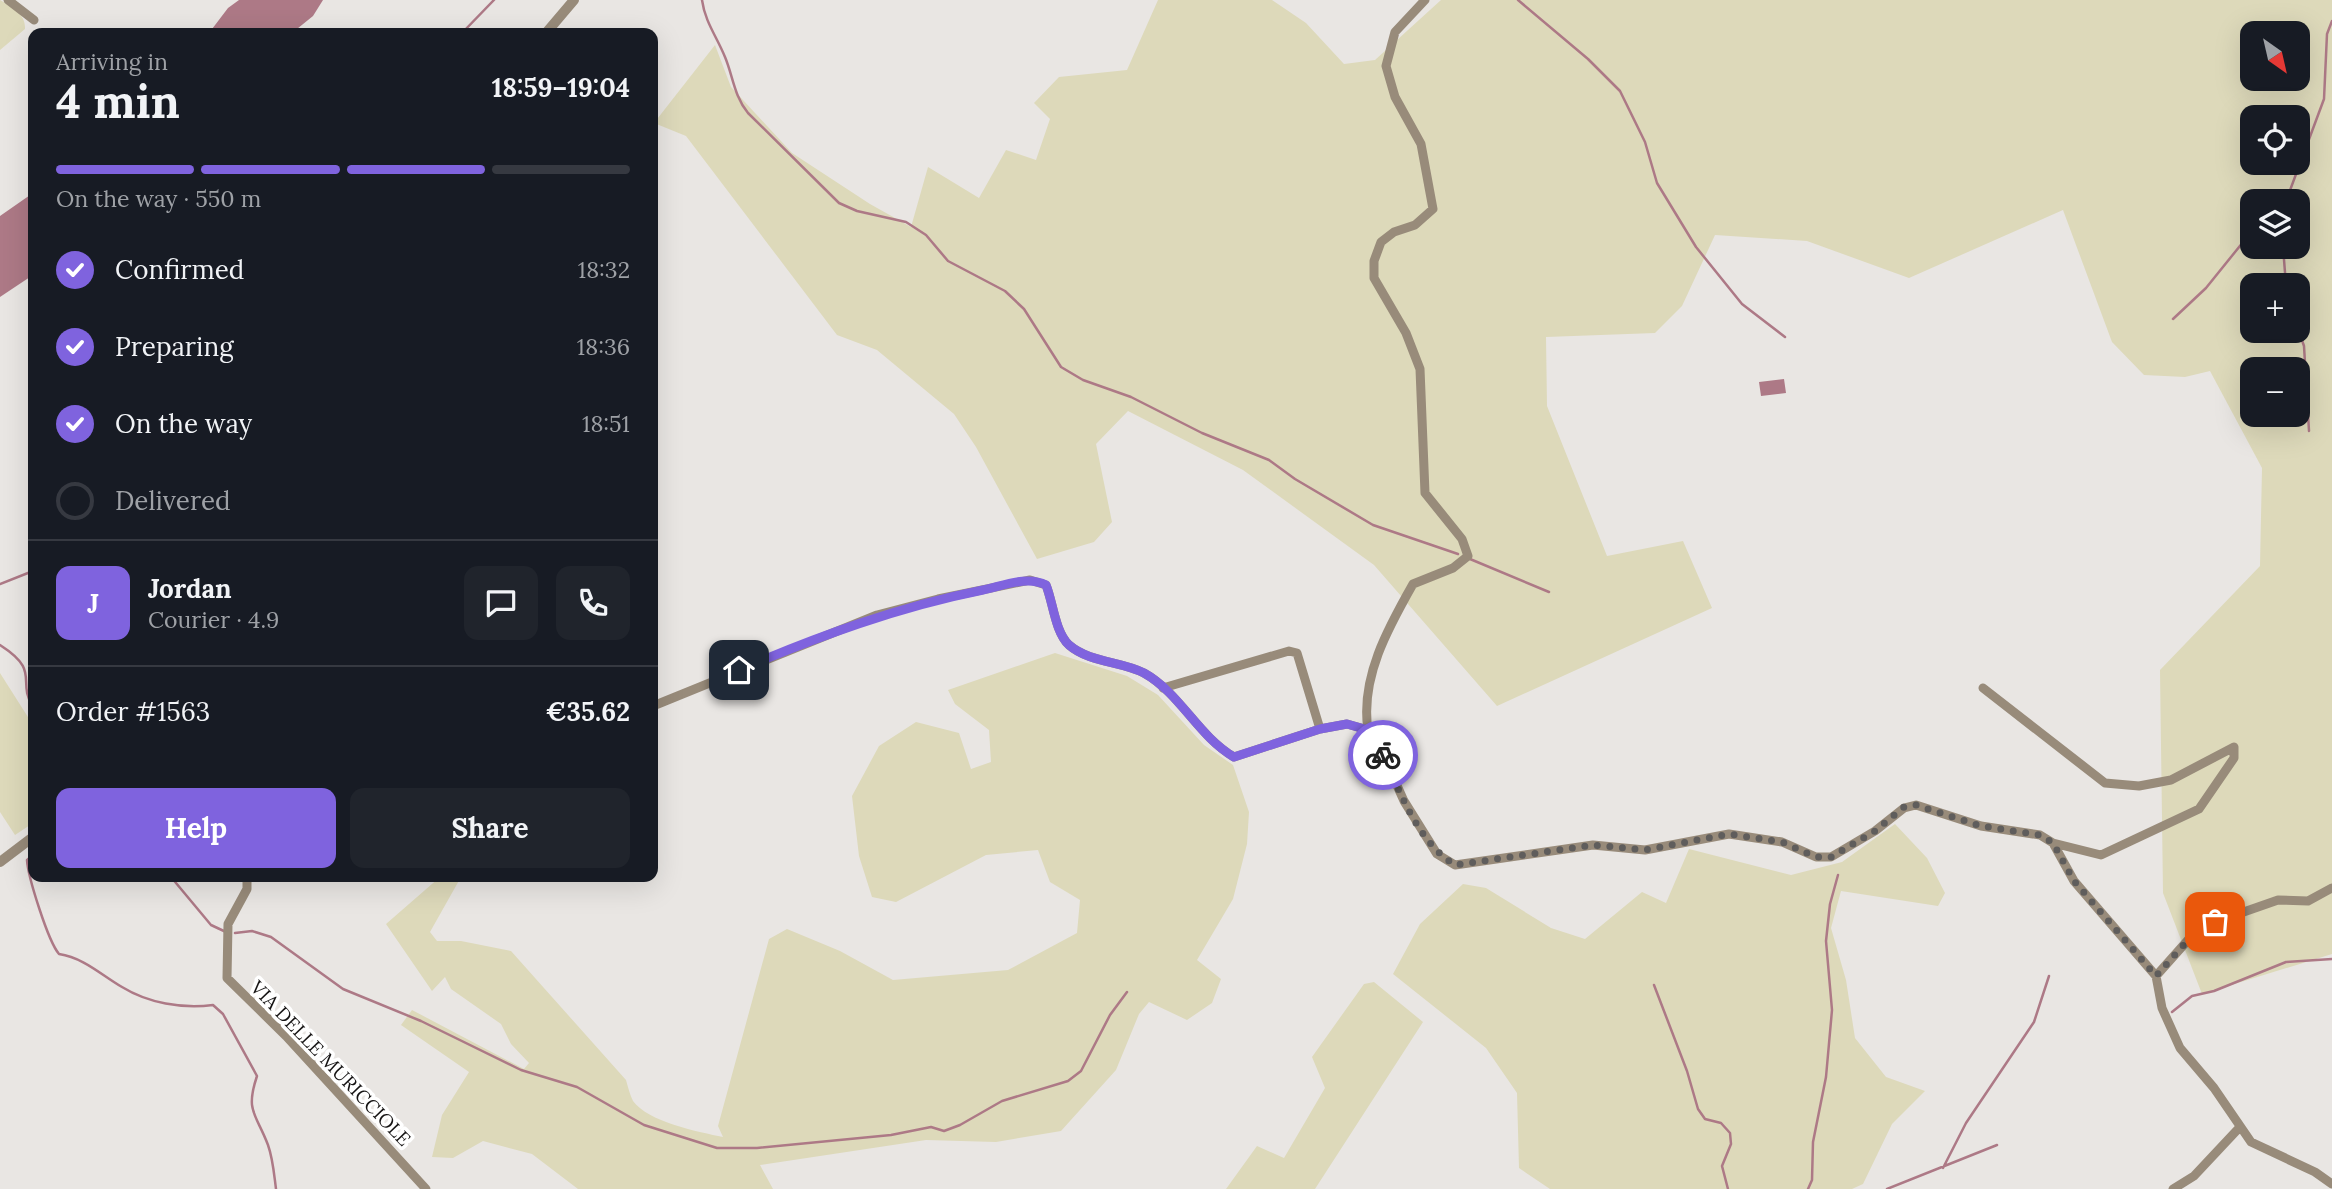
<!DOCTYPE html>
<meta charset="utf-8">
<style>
body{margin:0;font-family:Lora,serif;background:#20242c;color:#f1f3f6;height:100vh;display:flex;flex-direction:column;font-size:26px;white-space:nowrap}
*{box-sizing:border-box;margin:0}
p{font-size:23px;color:#9ea1a6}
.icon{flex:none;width:38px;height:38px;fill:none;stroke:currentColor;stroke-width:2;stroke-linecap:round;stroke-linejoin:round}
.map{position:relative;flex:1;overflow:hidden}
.side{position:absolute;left:28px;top:28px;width:630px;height:854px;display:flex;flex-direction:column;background:#171b24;border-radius:14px;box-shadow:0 7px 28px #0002}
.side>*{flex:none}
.needle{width:46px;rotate:146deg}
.fabs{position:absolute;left:2240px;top:21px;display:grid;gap:14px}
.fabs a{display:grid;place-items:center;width:70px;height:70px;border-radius:14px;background:#171b24;box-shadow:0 7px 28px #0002;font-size:35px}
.pin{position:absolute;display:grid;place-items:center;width:60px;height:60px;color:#fff;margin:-30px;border-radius:14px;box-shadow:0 4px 10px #0006}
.courier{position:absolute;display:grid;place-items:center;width:70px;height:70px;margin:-35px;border:5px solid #7f63de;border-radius:50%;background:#fff;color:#222;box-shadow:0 2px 9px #0007}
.overview em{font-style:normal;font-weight:700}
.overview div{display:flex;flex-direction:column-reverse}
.overview{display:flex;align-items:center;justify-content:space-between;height:119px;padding:0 28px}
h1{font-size:46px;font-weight:700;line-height:52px}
.bar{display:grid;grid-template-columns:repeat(4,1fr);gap:10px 7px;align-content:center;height:84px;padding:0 28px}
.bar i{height:9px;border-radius:5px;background:#363941}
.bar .selected{background:#7f63de}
.bar p{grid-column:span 4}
.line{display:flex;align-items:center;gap:18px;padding:0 28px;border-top:2px solid #363941}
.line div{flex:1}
.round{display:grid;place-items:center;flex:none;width:74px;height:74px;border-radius:14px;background:#20242c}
ol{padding:0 28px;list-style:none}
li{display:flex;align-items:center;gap:21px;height:77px}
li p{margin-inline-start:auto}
li .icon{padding:7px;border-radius:50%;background:#7f63de;color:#fff;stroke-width:4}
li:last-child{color:#9ea1a6}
li i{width:38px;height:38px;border:4px solid #363941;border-radius:50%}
.cta{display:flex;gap:14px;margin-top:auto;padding:14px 28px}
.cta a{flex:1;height:80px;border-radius:14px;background:#7f63de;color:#fff;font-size:28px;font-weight:700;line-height:80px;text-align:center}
.cta a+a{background:#20242c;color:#f1f3f6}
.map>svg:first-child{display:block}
</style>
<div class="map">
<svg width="2332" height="1189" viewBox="0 0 2332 1189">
<rect width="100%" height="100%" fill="#e9e6e3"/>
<path fill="#ddd9ba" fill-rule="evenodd" d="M0 0C12 7 26 14 25 29L0 50Z
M1158 0H1272L1306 23 1344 64 1375 60 1441 0H2332V954L2202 994 2163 893 2160 670 2260 566 2262 468 2210 371 2185 377 2144 375 2112 342 2063 210 1909 278 1807 241 1715 235 1682 306 1655 333 1546 337 1547 406 1607 556 1683 541 1712 608 1497 706 1374 565 1243 470 1128 411 1096 444 1112 522 1094 542 1037 559 976 447 954 414 877 350 837 335 686 136 654 123 715 45 731 87 792 153 870 204 911 227 928 167 979 198 1006 150 1036 160 1050 119 1034 103 1059 77 1127 70ZM2252 33H2298V79H2252ZM2252 117H2298V163H2252ZM2252 201H2298V247H2252ZM2252 285H2298V331H2252ZM2252 369H2298V415H2252Z
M1055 653 1127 676 1158 695 1204 745 1233 765 1249 812 1247 844 1233 899 1197 960 1221 979 1212 1003 1187 1020 1149 1002 1139 1014 1116 1070 1061 1131 996 1142 926 1140 760 1165 773 1189H578L532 1154 483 1141 453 1158 432 1157 442 1115 469 1072 401 1025 412 1010 524 1069 529 1063 511 1044 501 1024 451 989 445 977 432 991 386 924 440 877H461L430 932 437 941H461L511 951 626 1080C628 1087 630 1095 633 1101 648 1122 699 1132 723 1137L718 1126 769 939 787 929 840 951 893 980 1008 970 1077 933 1080 900 1050 882 1038 850 986 855 896 902 872 897 859 856 852 796 879 746 916 722 959 733 971 769 991 762 989 730 955 704 948 690Z
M0 673 33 725V823L15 835 0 812Z
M1895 824 1927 858 1945 893 1938 906 1841 891 1831 928 1846 980 1855 1038 1886 1077 1925 1091 1892 1124 1863 1184 1852 1189H1550L1519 1168 1517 1093 1486 1048 1393 974 1420 924 1463 884 1486 888 1551 928 1585 939 1642 892 1666 903 1689 849 1791 875 1842 862Z
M1374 982 1423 1022 1315 1189H1226L1257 1146 1284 1158 1325 1088 1312 1057 1364 984Z"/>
<path fill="#ad7986" d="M239 0H323L313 16 292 33H209L228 8Z
M33 193V275L0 297V216Z
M1784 379 1786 393 1761 396 1759 382Z"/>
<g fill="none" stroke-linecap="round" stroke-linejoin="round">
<path stroke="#ad7986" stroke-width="2.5" d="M702 0C705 22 717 37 725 57 733 76 734 96 748 113L839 203 857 211 906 222 926 235 948 261 1005 291 1024 309 1061 367 1083 380 1131 397 1202 433 1269 460 1295 479 1373 525 1458 554
M1518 0 1588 59 1620 91 1645 142 1657 183 1696 247 1742 304 1785 337
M462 33 494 0
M2280 201 2287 196
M2286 201 2324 99 2327 34 2332 21
M2283 247 2286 285
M2173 319 2206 288 2252 231
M2298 329 2304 346 2309 431
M1470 559 1549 592
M0 584 33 571
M0 645C42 672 16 680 33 707
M33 855 27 860C28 877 48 941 59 954 84 958 100 974 122 987 148 1003 182 1009 213 1005L223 1014 257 1076C245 1112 256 1113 268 1145 273 1159 274 1174 276 1189
M171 877 211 925 226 932
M235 933 252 931 271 937 343 989 421 1021 521 1070 577 1087 644 1125 717 1148H757L891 1135 931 1127 944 1131 960 1125 1002 1101 1068 1081 1081 1071 1110 1015 1127 992
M1654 985 1687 1071 1698 1109 1705 1119 1721 1123 1730 1133 1731 1144 1722 1166 1728 1189
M2172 1012 2192 996 2214 991 2286 962 2332 959
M1943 1168 1966 1123 2034 1022 2049 976
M1808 1189 1812 1180 1813 1142 1826 1077 1832 1010 1826 941 1830 904 1838 875
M1887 1189 1997 1145"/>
<path stroke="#988b7a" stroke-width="9" d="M8 0 34 20
M1163 688 1289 651 1297 653 1320 729
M1983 688 2105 783 2139 786 2171 780 2234 747V758L2199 809 2101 855 2053 843
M653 706 877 615 938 599 1030 580 1046 585C1053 602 1055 632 1069 645 1090 663 1121 661 1144 673 1180 693 1198 736 1234 757L1320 729 1347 724 1368 730 1377 741 1404 801 1437 854 1455 865 1593 845 1645 850 1729 834 1782 842 1816 857H1831L1875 831 1904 808 1916 805 1981 826 2040 835 2053 843 2074 881 2156 976
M1368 730C1360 678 1388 628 1413 584L1453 568 1468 556 1462 539 1425 493 1420 369 1406 333 1374 278V261L1381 242 1394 232 1415 225 1433 209 1421 144 1395 97 1386 66 1395 32 1425 0
M247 877V889L228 924 227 978 286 1036 426 1189
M2332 888 2308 901 2278 900 2215 922 2188 940 2156 976 2162 1008 2180 1048 2214 1088 2251 1142 2315 1172 2332 1184
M2173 1189 2194 1176 2239 1128"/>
<path stroke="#988b7a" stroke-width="10" d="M546 33 574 0
M0 862 33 837"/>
</g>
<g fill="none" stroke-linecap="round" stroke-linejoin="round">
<path stroke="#5f5d5c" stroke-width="7" stroke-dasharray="0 12.6" d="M1383 755C1401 794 1418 842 1455 865L1593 845 1645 850 1729 834 1782 842 1816 857H1831L1875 831 1904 807 1916 805 1981 826 2040 835 2053 843 2074 881 2156 976 2188 940 2215 922"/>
<path stroke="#7f63de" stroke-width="9" d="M739 670C819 636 898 607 983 590 1003 586 1027 575 1046 585 1053 602 1055 632 1069 645 1090 663 1121 661 1144 673 1180 693 1198 736 1234 757L1320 729 1347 724 1368 730 1383 755"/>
</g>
<g text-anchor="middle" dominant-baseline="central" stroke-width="7" stroke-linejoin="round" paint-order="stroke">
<g font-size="19" fill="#151313" stroke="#fff">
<text transform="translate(331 1063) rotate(46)">VIA DELLE MURICCIOLE</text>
</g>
</g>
</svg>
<div class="fabs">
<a><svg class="needle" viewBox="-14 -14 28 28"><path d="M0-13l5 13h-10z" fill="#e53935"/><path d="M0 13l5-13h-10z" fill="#9ea1a6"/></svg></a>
<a><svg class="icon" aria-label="locate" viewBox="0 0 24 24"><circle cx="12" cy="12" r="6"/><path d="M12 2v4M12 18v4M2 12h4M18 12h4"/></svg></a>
<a><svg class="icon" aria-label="layers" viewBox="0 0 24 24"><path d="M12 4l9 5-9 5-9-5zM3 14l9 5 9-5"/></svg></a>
<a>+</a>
<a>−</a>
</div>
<div class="pin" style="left:2215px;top:922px;background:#ea580c"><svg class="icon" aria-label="bag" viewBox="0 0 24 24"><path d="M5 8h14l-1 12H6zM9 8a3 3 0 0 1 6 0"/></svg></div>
<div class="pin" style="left:739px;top:670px;background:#1f2937"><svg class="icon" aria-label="home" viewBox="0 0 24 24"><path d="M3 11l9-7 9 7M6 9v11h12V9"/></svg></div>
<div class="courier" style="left:1383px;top:755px"><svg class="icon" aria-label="bike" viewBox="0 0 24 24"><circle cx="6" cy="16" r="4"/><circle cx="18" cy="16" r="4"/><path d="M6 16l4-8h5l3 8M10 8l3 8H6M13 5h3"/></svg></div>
<section class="side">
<div class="overview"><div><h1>4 min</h1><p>Arriving in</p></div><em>18:59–19:04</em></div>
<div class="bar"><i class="selected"></i><i class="selected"></i><i class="selected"></i><i></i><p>On the way · 550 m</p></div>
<ol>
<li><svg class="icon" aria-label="check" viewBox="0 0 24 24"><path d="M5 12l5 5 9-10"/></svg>Confirmed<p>18:32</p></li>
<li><svg class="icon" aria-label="check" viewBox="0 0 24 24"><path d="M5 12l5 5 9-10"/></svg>Preparing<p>18:36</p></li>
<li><svg class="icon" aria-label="check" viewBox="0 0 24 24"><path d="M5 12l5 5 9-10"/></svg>On the way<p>18:51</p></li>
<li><i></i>Delivered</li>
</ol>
<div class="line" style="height:126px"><b class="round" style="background:#7f63de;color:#fff">J</b><div><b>Jordan</b><p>Courier · 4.9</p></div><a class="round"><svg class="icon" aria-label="chat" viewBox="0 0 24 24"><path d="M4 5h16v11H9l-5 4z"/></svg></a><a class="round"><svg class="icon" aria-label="phone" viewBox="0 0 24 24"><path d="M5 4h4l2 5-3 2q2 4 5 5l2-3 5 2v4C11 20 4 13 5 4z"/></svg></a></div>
<div class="line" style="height:91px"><div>Order #1563</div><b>€35.62</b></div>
<div class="cta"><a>Help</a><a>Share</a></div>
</section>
</div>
